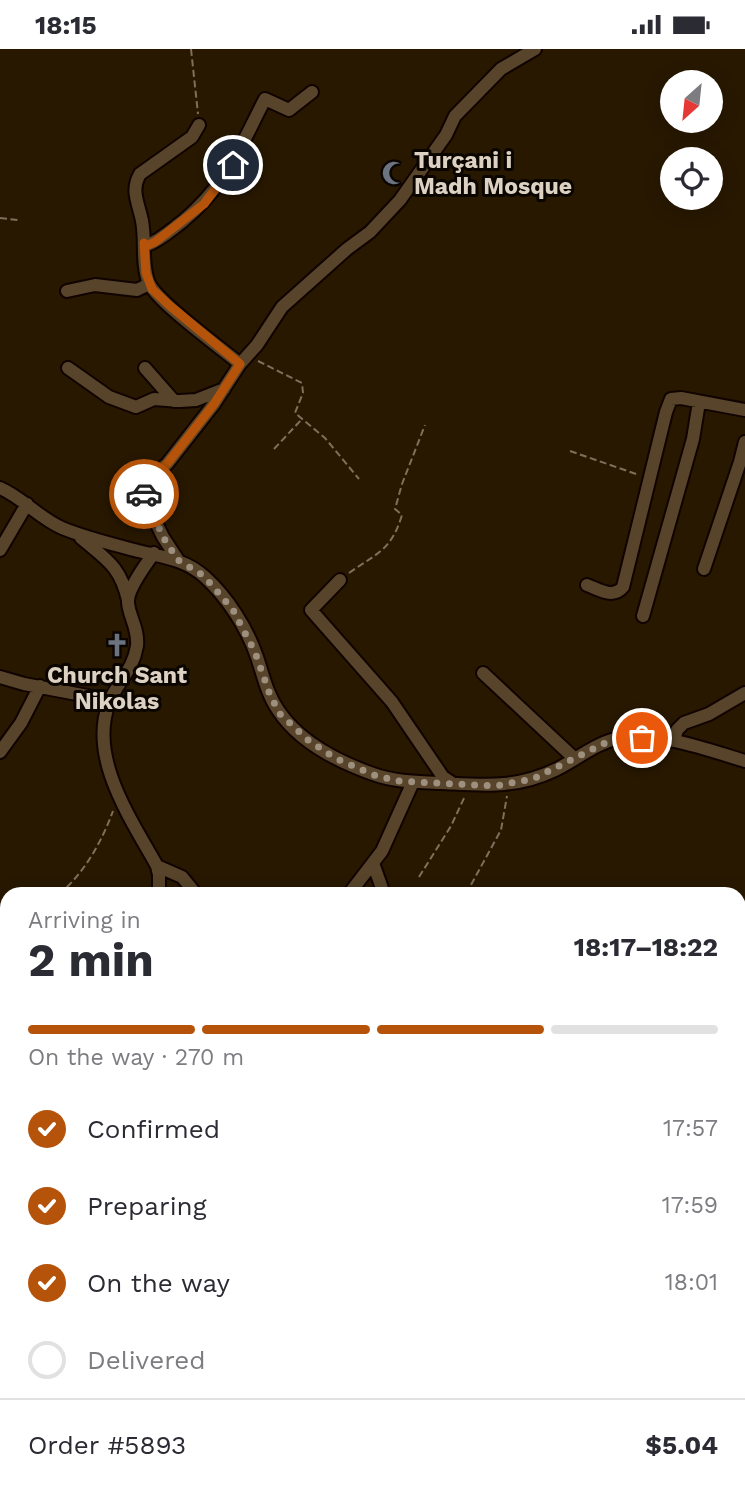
<!DOCTYPE html>
<meta charset="utf-8">
<style>
body{margin:0;font-family:"Work Sans",sans-serif;background:#f2f2f3;color:#2b2b33;height:100vh;display:flex;flex-direction:column;font-size:26px;white-space:nowrap}
*{box-sizing:border-box;margin:0}
p{font-size:23px;color:#7c7c81}
.icon{flex:none;width:38px;height:38px;fill:none;stroke:currentColor;stroke-width:2;stroke-linecap:round;stroke-linejoin:round}
.map{position:relative;flex:1;overflow:hidden}
.sheet{position:absolute;left:0px;top:838px;width:746px;height:618px;display:flex;flex-direction:column;background:#fff;border-radius:21px 21px 0 0;box-shadow:0 4px 18px #0003}
.sheet>*{flex:none}
.needle{width:46px;rotate:207deg}
.controls{position:absolute;left:660px;top:21px;display:grid;gap:14px}
.controls a{display:grid;place-items:center;width:63px;height:63px;border-radius:50%;background:#fff;box-shadow:0 4px 18px #0003;font-size:35px}
.pin{position:absolute;display:grid;place-items:center;width:60px;height:60px;color:#fff;margin:-30px;border:4px solid #fff;border-radius:50%;box-shadow:0 2px 7px #0007}
.courier{position:absolute;display:grid;place-items:center;width:70px;height:70px;margin:-35px;border:5px solid #b45309;border-radius:50%;background:#fff;color:#222;box-shadow:0 2px 9px #0007}
.headline em{font-style:normal;font-weight:700}
.headline div{display:flex;flex-direction:column-reverse}
.headline{display:flex;align-items:center;justify-content:space-between;height:119px;padding:0 28px}
h1{font-size:46px;font-weight:700;line-height:52px}
.bar{display:grid;grid-template-columns:repeat(4,1fr);gap:10px 7px;align-content:center;height:84px;padding:0 28px}
.bar i{height:9px;border-radius:5px;background:#e1e1e2}
.bar .active{background:#b45309}
.bar p{grid-column:span 4}
.line{display:flex;align-items:center;gap:18px;padding:0 28px;border-top:2px solid #e1e1e2}
.line div{flex:1}
ol{padding:0 28px;list-style:none}
li{display:flex;align-items:center;gap:21px;height:77px}
li p{margin-inline-start:auto}
li .icon{padding:7px;border-radius:50%;background:#b45309;color:#fff;stroke-width:4}
li:last-child{color:#7c7c81}
li i{width:38px;height:38px;border:4px solid #e1e1e2;border-radius:50%}
.status{display:flex;justify-content:space-between;align-items:center;height:49px;padding:0 35px;background:#fff;direction:ltr}
.status svg{height:19px;fill:currentColor}
.map>svg:first-child{display:block}
</style>
<div class="status"><b>18:15</b><svg viewBox="0 0 49 12"><path d="M0 12V9h3v3zM5 12V6h3v6zM10 12V3h3v9zM15 12V0h3v12zM26 1h20v11H26zM47 4h2v5h-2z"/></svg></div>
<div class="map">
<svg width="745" height="1455" viewBox="0 0 745 1455">
<rect width="100%" height="100%" fill="#281800"/>
<g fill="none" stroke-linecap="round" stroke-linejoin="round">
<g stroke="#100300" stroke-width="16">
<path id="street" d="M199 76 192 88 140 125C130 142 139 155 142 172 146 192 141 212 148 232 154 251 221 299 240 315
M144 194 147 196C161 191 171 181 183 172 228 134 239 100 265 50L289 61 312 43
M67 242 95 236 137 241 149 235
M68 319 109 348 136 358 154 350 180 352 196 351 224 340
M145 319 174 352
M0 439C23 449 39 469 62 479 86 489 112 495 138 502 163 508 185 510 205 528 228 549 247 579 257 608 263 626 267 645 278 661 299 693 339 713 373 725 395 733 418 733 441 734 483 736 515 740 555 721 576 711 598 692 621 689 664 684 705 700 745 712
M81 489C107 511 120 517 128 551
M0 501 27 455
M154 504C146 515 129 538 128 551 127 564 139 579 137 597 133 622 117 633 109 654 88 709 131 770 157 817L159 826V845
M178 511 163 488 145 451 143 441 144 434 167 415 214 355 240 315 257 296 282 258 347 200 370 183 400 151 446 86 455 67 501 20 535 0
M704 520 740 413 745 393
M340 531 311 561 392 653 443 728 452 734
M587 536C600 541 613 550 623 538L666 363 671 350 681 349 745 361
M643 567 693 390 699 353
M483 624 575 710
M0 628 24 635 109 651
M674 691 677 681 684 674 709 665 745 644
M0 703 21 674 40 637
M373 814 384 845
M157 817 182 828 196 845
M349 845 382 802 413 733
M738 1061 745 1056
M738 1336 745 1342
M605 1449 612 1455
M348 1455 355 1449"/>
</g>
<path stroke="#7d705c" stroke-width="2" stroke-dasharray="7 3.5" stroke-linecap="butt" d="M191 0 198 65
M0 169 18 171
M258 312 302 334 303 344 295 364 325 389 359 430
M274 400 302 370
M570 402 639 426
M349 524C377 504 391 502 402 466L395 460 402 435 425 376
M419 828 451 777 465 747
M59 845C84 825 102 792 113 762
M466 845 501 781 507 747
M0 892 7 887
M150 1449 151 1455
M167 1455 168 1449"/>
<use href="#street" stroke="#57442a" stroke-width="12"/>
</g>
<g fill="none" stroke-linecap="round" stroke-linejoin="round">
<path stroke="#9d907e" stroke-width="7" stroke-dasharray="0 12.6" d="M144 445 163 488 178 511 204 527 233 561 255 603 269 643 279 664 308 691 335 709 374 726 397 732 495 737 533 730 611 691 642 689"/>
<path stroke="#b45309" stroke-width="9" d="M144 445V434L167 415 214 355 240 315 170 257 152 240 146 224 144 194 146 197 155 193 204 155 233 116"/>
</g>
<defs>
<g id="mosque-bare" transform="scale(1.89)"><path d="M3.5-4.9A6 6 0 1 0 3.5 4.9A5 5 0 1 1 3.5-4.9Z" fill="#6b7280" stroke="#0b0500" stroke-width="2.5" paint-order="stroke"/></g>
<g id="church-bare" transform="scale(1.89)"><path d="M-1.2-6h2.4v3.5h3.3v2.4h-3.3V6h-2.4V-.1h-3.3v-2.4h3.3Z" fill="#6b7280" stroke="#0b0500" stroke-width="2.5" paint-order="stroke"/></g>
</defs>
<g fill-rule="evenodd">
<use href="#mosque-bare" x="394" y="124"/>
<use href="#church-bare" x="117" y="596"/>
</g>
<g text-anchor="middle" dominant-baseline="central" stroke-width="6" stroke-linejoin="round" paint-order="stroke">
<g font-size="23" font-weight="bold" fill="#dcd1c2" stroke="#0b0500" text-anchor="start">
<text x="414" y="111">Turçani i<tspan x="414" dy="26">Madh Mosque</tspan></text>
<text x="117" y="626" text-anchor="middle">Church Sant<tspan x="117" dy="26">Nikolas</tspan></text>
</g>
</g>
</svg>
<div class="controls">
<a><svg class="needle" viewBox="-14 -14 28 28"><path d="M0-13l5 13h-10z" fill="#e53935"/><path d="M0 13l5-13h-10z" fill="#7c7c81"/></svg></a>
<a><svg class="icon" aria-label="locate" viewBox="0 0 24 24"><circle cx="12" cy="12" r="6"/><path d="M12 2v4M12 18v4M2 12h4M18 12h4"/></svg></a>
</div>
<div class="pin" style="left:642px;top:689px;background:#ea580c"><svg class="icon" aria-label="bag" viewBox="0 0 24 24"><path d="M5 8h14l-1 12H6zM9 8a3 3 0 0 1 6 0"/></svg></div>
<div class="pin" style="left:233px;top:116px;background:#1f2937"><svg class="icon" aria-label="home" viewBox="0 0 24 24"><path d="M3 11l9-7 9 7M6 9v11h12V9"/></svg></div>
<div class="courier" style="left:144px;top:445px"><svg class="icon" aria-label="car" viewBox="0 0 24 24"><path d="M5 17H2v-5l4-1 3-4h7l3 4 3 1v5h-3M9 17h6M6 11h13"/><circle cx="7" cy="17" r="2"/><circle cx="17" cy="17" r="2"/></svg></div>
<section class="sheet">
<div class="headline"><div><h1>2 min</h1><p>Arriving in</p></div><em>18:17–18:22</em></div>
<div class="bar"><i class="active"></i><i class="active"></i><i class="active"></i><i></i><p>On the way · 270 m</p></div>
<ol>
<li><svg class="icon" aria-label="check" viewBox="0 0 24 24"><path d="M5 12l5 5 9-10"/></svg>Confirmed<p>17:57</p></li>
<li><svg class="icon" aria-label="check" viewBox="0 0 24 24"><path d="M5 12l5 5 9-10"/></svg>Preparing<p>17:59</p></li>
<li><svg class="icon" aria-label="check" viewBox="0 0 24 24"><path d="M5 12l5 5 9-10"/></svg>On the way<p>18:01</p></li>
<li><i></i>Delivered</li>
</ol>
<div class="line" style="height:91px"><div>Order #5893</div><b>$5.04</b></div>
</section>
</div>
